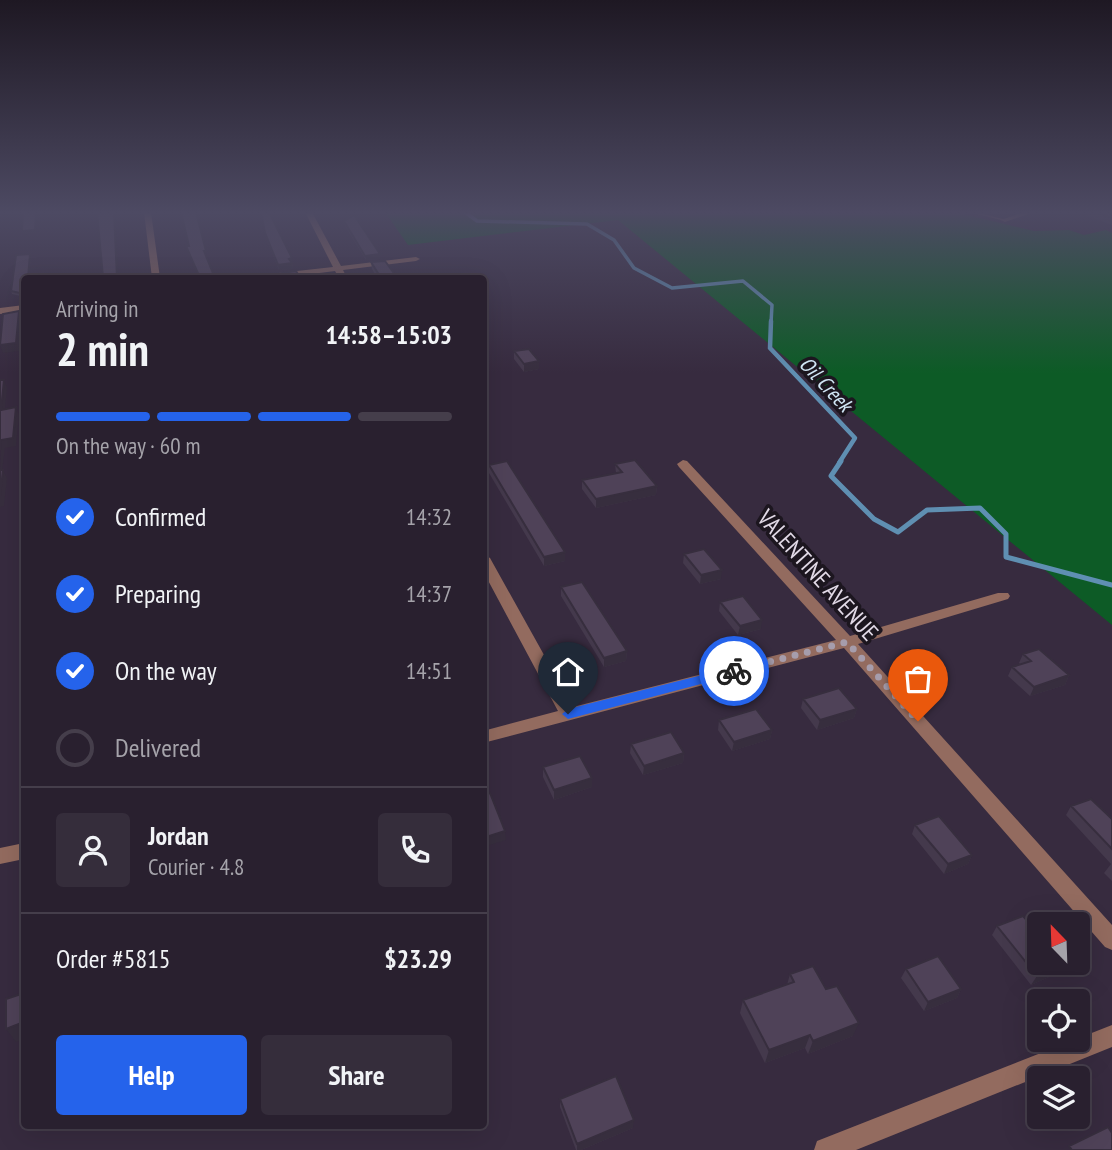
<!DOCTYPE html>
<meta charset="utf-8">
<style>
body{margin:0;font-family:"PT Sans Narrow",sans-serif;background:#352d3b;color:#f1f3f6;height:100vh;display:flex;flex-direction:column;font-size:26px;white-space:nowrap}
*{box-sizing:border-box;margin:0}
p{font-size:23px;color:#a5a3aa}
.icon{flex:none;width:38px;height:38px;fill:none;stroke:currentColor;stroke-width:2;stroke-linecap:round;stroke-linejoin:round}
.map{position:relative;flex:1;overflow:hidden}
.sheet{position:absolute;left:21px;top:275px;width:466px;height:854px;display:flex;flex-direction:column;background:#29202f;border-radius:7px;box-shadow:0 7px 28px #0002,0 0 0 2px #453e4b}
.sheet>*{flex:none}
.needle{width:46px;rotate:337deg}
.tools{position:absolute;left:1027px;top:912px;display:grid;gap:14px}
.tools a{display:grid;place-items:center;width:63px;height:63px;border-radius:7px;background:#29202f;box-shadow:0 7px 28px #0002,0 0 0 2px #453e4b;font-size:35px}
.pin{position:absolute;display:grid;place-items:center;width:60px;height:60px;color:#fff;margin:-72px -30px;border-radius:50% 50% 50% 0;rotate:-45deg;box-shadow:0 0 7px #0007}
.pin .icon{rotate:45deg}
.courier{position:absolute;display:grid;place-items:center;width:70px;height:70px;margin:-35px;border:5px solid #2563eb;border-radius:50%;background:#fff;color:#222;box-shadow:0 2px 9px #0007}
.overview em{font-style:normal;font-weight:600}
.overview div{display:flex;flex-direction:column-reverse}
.overview{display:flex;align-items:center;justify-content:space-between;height:119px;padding:0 35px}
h1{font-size:46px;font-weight:600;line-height:52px}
.bar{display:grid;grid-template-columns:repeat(4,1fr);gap:10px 7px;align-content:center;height:84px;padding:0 35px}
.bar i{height:9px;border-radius:5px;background:#453e4b}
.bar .on{background:#2563eb}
.bar p{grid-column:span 4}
.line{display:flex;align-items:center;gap:18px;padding:0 35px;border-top:2px solid #453e4b}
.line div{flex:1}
.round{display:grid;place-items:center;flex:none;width:74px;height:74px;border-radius:7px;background:#352d3b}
ol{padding:0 35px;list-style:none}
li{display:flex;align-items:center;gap:21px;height:77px}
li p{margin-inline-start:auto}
li .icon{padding:7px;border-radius:50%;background:#2563eb;color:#fff;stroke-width:4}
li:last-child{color:#a5a3aa}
li i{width:38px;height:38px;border:4px solid #453e4b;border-radius:50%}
.action{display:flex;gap:14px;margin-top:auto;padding:14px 35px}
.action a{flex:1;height:80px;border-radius:7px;background:#2563eb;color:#fff;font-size:28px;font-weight:600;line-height:80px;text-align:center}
.action a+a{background:#352d3b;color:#f1f3f6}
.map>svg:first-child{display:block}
</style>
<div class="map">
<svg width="1112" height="1150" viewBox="0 0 1112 1150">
<rect width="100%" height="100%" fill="#372b3f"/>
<path fill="#0d5b26" d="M385 212H955L1034 231 1069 230 1084 235 1106 230 1112 233V625L618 220 408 245Z"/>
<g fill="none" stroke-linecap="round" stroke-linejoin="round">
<path stroke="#5f8fb2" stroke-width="3.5" d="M465 212 477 221 587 224 614 240 634 268 672 288 743 281 772 305 771 323"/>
<path stroke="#5f8fb2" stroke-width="4.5" d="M771 321 770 348 855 438 839 463"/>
<path stroke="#5f8fb2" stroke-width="5" d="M841 461 831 476 874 519 898 532 927 510 980 508 1006 534V557L1112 585"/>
<path fill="#936b5f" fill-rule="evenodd" d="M969 212H975L1007 220 1005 221Z"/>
<path fill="#936b5f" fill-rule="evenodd" d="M144 212H151L160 278H152Z
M305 212H312L341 266 416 257 420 259 416 261 343 270 347 278H339L335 271 280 278H257L261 275 333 267Z
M1024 212H1034L1005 222 1001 220Z
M24 305V311L0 314V308Z
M683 460 687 461 850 636 998 593H1008L1010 596 1008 599 858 644 1112 925V950L1105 947 844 648 483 743V731L558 711 483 571V554L490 558 573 707 836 640 679 467 677 464Z
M24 843V859L0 864V848Z
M1112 1025V1047L856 1150H814L817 1141Z"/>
</g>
<path fill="#44394c" d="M261 212 292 258 293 269 279 270 266 238Z
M1081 212H1112V225L1080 213Z
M344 221 380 254V259L366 260 345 226Z
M30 254 31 257 29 278H24V297L12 294 11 291Z
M371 262 396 278H377L372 269Z
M514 351 539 361V369L524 372 514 359Z
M615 464 657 486 656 495 596 508 582 489V480L616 473Z
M489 465 565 552V561L544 566 489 473Z
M684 554 721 579 700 584 683 563Z
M561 587 627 651 626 661 604 667 561 596Z
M720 602 761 629 738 635 719 611Z
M1023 654 1069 675 1065 685 1030 696 1008 676 1012 667 1020 664 1019 663Z
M803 699 857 709 854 718 817 730 801 708Z
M719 720 772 730 770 739 732 751 718 730Z
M631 744 684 753 683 763 643 775 630 753Z
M543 767 592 778V787L554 800 543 777Z
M1071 806 1112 819V881L1104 873 1111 864 1066 815Z
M915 825 972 855 968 864 944 874 912 834Z
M997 926 1064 964 1058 973 1031 985 992 935Z
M906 969 961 989 957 998 924 1011 901 978Z
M790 974 826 989 853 1036 808 1054 805 1048 765 1063 740 1013 743 1000 787 985Z
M560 1099 633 1128 581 1150H576L560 1107Z"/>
<path fill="#372e3e" d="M36 212H38L36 233 23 235 22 231Z
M114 212H115L119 278H117Z
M30 254 31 257 29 278H28Z
M380 254V259L366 260 365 256Z
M292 258 293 269 279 270 278 265Z
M19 311 22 319 19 351 3 353 0 345Z
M539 361V369L524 372V364Z
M4 380 7 388 4 418 1 410Z
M16 407 19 415 16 446 5 448 1 479 0 476 1 440Z
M3 470 7 478 4 506 0 507V496Z
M657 486 656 495 596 508V499Z
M565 552V561L544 566V557Z
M722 570 721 579 700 584 701 575Z
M762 620 761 629 738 635 740 626Z
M627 651 626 661 604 667V658Z
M1069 675 1065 685 1030 696 1034 687Z
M857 709 854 718 817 730 820 720Z
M772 730 770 739 732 751 734 742Z
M684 753 683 763 643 775 644 766Z
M592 778V787L554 800V790Z
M505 831 506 840 483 847V838Z
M972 855 968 864 944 874 948 864Z
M1064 964 1058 973 1031 985 1037 976Z
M961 989 957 998 924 1011 928 1002Z
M24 1022V1039L16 1042 6 1029Z
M859 1023 853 1036 808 1054 813 1041Z
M810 1035 805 1048 765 1063 769 1050Z
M634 1120 633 1128 581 1150H577V1144Z"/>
<path fill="#4f4258" stroke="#372e3e" stroke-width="2" d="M23 212H36L35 230 22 231Z
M97 212H114L117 278H91L103 277Z
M181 212H196L206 251H204L215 278H200L186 246H189Z
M261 212H269L292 258 289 259 292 263 278 265 265 233Z
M1096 212H1112V218Z
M354 215 380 254 365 256 344 221Z
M30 254 28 278H24V294L11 291 16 255Z
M385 261 396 276 381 278 371 262Z
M296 271 300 278H284L282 273Z
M19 311 16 343 0 345 3 314Z
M529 349 539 361 524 364 514 351Z
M0 380H4L1 410 16 407 13 438 1 440 0 450Z
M635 460 657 486 596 499 582 480 622 472 615 464Z
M507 461 565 552 544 557 489 465Z
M0 470H3L0 496Z
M704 549 722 570 701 575 684 554Z
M582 582 627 651 604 658 561 587Z
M743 596 762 620 740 626 720 602Z
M1039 649 1069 675 1034 687 1012 667 1031 661 1023 654Z
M839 688 857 709 820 720 803 699Z
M756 709 772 730 734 742 719 720Z
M671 732 684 753 644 766 631 744Z
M580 756 592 778 554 790 543 767Z
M490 793 505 831 483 838V795Z
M1091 799 1112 819V849L1071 806Z
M939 816 972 855 948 864 915 825Z
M1023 916 1040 935V962H1062L1064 964 1037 976 997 926Z
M938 956 961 989 928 1002 906 969Z
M813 966 826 989 837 986 859 1023 813 1041 810 1035 769 1050 743 1000 794 982 790 974Z
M24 993V1022L6 1029V999Z
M616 1076 634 1120 577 1144 560 1099Z
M1108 1127 1112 1133V1150H1072L1069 1146Z"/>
<linearGradient id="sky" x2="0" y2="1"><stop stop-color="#1e1823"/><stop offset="0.57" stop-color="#4d4a63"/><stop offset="1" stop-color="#4d4a63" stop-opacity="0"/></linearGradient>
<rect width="1112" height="373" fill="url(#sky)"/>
<path fill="#2563eb" d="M734 667 741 671 739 674 568 719 562 714 568 709Z"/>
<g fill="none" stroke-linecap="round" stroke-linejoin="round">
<path stroke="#a69dac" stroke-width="7" stroke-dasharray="0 12.6" d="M734 671 847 642 918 721"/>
</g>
<g text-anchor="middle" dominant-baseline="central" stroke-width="7" stroke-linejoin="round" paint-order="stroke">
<g font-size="21" font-style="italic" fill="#d1e6f5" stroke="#1c161f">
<text transform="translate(826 384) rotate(47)">Oil Creek</text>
</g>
<g font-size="24" fill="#e2dae7" stroke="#1c161f">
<text transform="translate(818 575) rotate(48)">VALENTINE AVENUE</text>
</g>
</g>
</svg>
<div class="tools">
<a><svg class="needle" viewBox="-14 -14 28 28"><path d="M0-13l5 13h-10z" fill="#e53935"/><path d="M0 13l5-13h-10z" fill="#a5a3aa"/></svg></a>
<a><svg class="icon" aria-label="locate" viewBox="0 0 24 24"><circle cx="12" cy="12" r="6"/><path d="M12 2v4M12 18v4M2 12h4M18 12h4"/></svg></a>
<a><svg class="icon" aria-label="layers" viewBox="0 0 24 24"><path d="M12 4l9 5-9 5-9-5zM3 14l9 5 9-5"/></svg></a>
</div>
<div class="pin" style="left:918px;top:721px;background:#ea580c"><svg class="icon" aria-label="bag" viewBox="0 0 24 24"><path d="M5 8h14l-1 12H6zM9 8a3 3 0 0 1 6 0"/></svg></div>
<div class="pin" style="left:568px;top:714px;background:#1f2937"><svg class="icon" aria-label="home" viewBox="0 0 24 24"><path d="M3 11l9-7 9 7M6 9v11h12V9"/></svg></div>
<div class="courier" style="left:734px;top:671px"><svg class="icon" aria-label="bike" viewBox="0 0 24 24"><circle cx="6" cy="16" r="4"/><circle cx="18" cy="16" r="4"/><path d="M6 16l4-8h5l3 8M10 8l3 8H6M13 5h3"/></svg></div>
<section class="sheet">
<div class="overview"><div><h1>2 min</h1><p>Arriving in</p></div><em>14:58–15:03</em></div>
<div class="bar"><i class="on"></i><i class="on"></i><i class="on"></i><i></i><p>On the way · 60 m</p></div>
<ol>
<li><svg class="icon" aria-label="check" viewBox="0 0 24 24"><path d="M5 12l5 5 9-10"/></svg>Confirmed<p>14:32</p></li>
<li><svg class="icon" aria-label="check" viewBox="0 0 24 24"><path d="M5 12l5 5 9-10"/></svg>Preparing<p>14:37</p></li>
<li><svg class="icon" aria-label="check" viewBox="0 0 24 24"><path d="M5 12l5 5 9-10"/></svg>On the way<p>14:51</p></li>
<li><i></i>Delivered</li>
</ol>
<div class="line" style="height:126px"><a class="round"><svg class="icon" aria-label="person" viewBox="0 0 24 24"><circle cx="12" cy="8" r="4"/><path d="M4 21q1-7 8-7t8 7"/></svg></a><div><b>Jordan</b><p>Courier · 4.8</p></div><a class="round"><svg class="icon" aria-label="phone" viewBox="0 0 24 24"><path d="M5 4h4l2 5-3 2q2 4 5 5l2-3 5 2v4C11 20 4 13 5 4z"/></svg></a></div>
<div class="line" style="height:91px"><div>Order #5815</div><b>$23.29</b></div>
<div class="action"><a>Help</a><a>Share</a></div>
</section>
</div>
